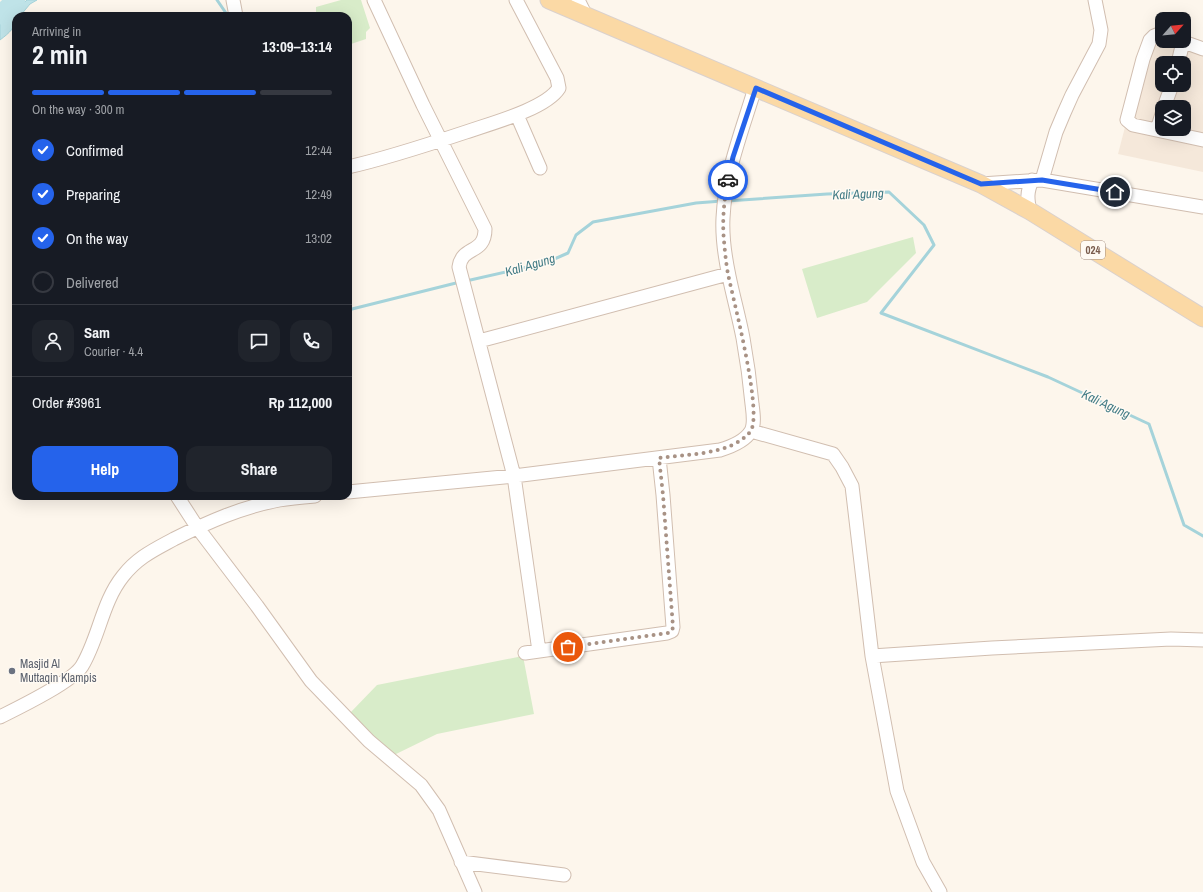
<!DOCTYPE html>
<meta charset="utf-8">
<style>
body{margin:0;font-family:"Archivo Narrow",sans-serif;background:#20242c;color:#f1f3f6;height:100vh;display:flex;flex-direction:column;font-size:15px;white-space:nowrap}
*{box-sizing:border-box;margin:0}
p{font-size:13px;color:#9ea1a6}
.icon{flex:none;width:22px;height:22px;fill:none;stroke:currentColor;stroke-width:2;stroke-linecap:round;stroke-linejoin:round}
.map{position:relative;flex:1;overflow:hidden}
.drawer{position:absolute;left:12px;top:12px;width:340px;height:488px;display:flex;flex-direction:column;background:#171b24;border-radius:12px;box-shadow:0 4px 16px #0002}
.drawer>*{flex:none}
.needle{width:26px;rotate:63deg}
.tools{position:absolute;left:1155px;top:12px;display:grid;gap:8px}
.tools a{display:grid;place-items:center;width:36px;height:36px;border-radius:8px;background:#171b24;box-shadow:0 4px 16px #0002;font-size:20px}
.pin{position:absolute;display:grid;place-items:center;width:34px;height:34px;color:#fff;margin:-17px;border:2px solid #fff;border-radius:50%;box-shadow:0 1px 4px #0007}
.courier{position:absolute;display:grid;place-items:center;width:40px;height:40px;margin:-20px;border:3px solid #2563eb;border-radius:50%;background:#fff;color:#222;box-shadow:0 1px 5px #0007}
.head em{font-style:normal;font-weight:700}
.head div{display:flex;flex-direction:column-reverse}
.head{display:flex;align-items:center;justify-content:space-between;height:68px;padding:0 20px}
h1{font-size:26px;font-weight:700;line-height:30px}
.bar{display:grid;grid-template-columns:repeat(4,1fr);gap:6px 4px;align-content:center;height:48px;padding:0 20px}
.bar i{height:5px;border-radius:3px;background:#363941}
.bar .current{background:#2563eb}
.bar p{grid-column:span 4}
.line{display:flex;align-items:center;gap:10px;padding:0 20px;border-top:1px solid #363941}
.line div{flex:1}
.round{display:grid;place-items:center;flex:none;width:42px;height:42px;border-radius:12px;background:#20242c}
ol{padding:0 20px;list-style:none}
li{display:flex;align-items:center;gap:12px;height:44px}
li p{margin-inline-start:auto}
li .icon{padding:4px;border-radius:50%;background:#2563eb;color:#fff;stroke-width:4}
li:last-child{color:#9ea1a6}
li i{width:22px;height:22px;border:2px solid #363941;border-radius:50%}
.button{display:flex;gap:8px;margin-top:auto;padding:8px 20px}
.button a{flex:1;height:46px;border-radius:12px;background:#2563eb;color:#fff;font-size:16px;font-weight:700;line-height:46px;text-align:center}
.button a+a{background:#20242c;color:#f1f3f6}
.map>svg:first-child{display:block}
</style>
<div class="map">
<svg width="1203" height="892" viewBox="0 0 1203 892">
<rect width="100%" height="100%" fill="#fdf6ec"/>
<path fill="#f5e8da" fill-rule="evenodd" d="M1160 28 1162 41H1184V35L1203 41V172L1118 154 1150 31ZM1162 63H1184V85H1162ZM1162 107H1184V129H1162Z"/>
<path fill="#d8ecc9" d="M341 0H361L370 28 366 32V39L348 45V16H316V7Z
M913 237 916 253 867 302 817 318 802 269Z
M523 656 534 714 437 734 394 755 350 713 377 685Z"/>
<path fill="#bfe3e8" stroke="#a5d3da" d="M27 0H37L30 4 20 16H16C16 28 9 33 0 40V18L18 9Z"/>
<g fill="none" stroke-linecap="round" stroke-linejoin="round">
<path stroke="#a5d3da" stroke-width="3" d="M217 0 228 16
M727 201 827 194 889 192 924 225 934 245 881 313 1048 377 1149 424 1184 525 1203 536
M466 281 545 263 568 253 576 235 593 222 696 203 722 201
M348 310 460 282"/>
<path stroke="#bfe3e8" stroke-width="19" d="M0 15 16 0"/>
<g stroke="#d1beb0" stroke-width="15">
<path id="minor" d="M233 0 236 16
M374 0 423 105 485 229C485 255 462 245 459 267L514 476 539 651
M578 0 586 16
M1162 35 1159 34 1154 36 1150 40 1143 59 1127 120 1133 125 1203 140
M1181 41 1203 49
M1178 63 1183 42
M1164 107 1172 85
M517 115 540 168
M1157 130 1162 114
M348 167C388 158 427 145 466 132 489 124 546 109 559 88L557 78 516 0
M1042 180 1056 132 1064 113 1072 95 1099 44 1101 30 1095 0
M981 184 1042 180 1203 207
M1030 211C1027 198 1027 192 1032 180
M479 341 728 274
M751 431 833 454 842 467 852 486 872 656 897 791 923 862 940 892
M348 492 514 476 720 450C730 447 745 441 751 431 755 424 753 412 752 404 750 382 747 360 743 338 739 317 733 296 729 276 725 257 722 237 723 218 725 173 742 131 755 88
M177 496 197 527 257 606 311 681 369 741 421 785 439 810 475 892
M525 653 667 633 672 631 673 627 663 495 659 458
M872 656 992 648 1171 639 1203 640
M0 717C18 708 72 682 82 666 99 638 102 602 123 576 138 557 154 550 174 539 208 522 242 507 279 500 291 498 303 497 315 496
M461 862 564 875"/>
</g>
<g stroke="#dad1cd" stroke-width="19">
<path id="major" d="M549 0 981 184 1030 211 1203 318"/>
</g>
<use href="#minor" stroke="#fff" stroke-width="13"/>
<use href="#major" stroke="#fbd9a5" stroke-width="17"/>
</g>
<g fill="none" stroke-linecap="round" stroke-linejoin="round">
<path stroke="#a89285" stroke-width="4" stroke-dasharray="0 7.2" d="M568 647 668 633 672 631 673 627 663 495 659 458C687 454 731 455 750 432 764 416 733 299 728 274 726 263 725 252 724 241 722 221 724 200 728 180"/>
<path stroke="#2563eb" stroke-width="5" d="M728 180 733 157 756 88 981 184 1042 180 1115 192"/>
</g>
<circle fill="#6b7280" stroke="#fffaf3" stroke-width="1.5" cx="12" cy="671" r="4"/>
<g text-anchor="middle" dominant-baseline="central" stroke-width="3" stroke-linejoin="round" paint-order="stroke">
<rect fill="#fffaf3" stroke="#a28b7f" stroke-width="1" x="1081" y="241" width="24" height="18" rx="3"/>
<g font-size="11" font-weight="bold" fill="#7a5c4d">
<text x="1093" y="250">024</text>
</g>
<g font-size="12" fill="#5b616d" stroke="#fffaf3" text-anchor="start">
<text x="20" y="664">Masjid Al<tspan x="20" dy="14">Muttaqin Klampis</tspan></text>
</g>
<g font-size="13" font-style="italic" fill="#437c86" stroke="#fffaf3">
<text transform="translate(858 194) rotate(-2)">Kali Agung</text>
<text transform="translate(530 265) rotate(-16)">Kali Agung</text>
<text transform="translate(1106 404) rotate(25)">Kali Agung</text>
</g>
</g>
</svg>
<div class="tools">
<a><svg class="needle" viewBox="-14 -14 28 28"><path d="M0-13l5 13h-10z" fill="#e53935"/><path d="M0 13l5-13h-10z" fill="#9ea1a6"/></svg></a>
<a><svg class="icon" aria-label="locate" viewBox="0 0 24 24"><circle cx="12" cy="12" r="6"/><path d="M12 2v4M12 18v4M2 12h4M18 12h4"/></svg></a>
<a><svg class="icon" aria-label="layers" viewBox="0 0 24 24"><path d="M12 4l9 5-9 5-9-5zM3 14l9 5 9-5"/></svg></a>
</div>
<div class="pin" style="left:568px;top:647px;background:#ea580c"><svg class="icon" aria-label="bag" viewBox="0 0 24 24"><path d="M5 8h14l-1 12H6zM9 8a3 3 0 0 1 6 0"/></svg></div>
<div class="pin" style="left:1115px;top:192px;background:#1f2937"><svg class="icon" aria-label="home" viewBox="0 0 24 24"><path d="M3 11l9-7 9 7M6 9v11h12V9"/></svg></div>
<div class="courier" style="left:728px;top:180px"><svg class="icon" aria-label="car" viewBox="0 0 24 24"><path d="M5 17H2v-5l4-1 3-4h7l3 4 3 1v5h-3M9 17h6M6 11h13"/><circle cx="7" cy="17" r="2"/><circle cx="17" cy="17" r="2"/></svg></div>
<section class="drawer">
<div class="head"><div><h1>2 min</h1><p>Arriving in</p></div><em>13:09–13:14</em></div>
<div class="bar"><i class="current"></i><i class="current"></i><i class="current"></i><i></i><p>On the way · 300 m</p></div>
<ol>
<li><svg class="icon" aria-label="check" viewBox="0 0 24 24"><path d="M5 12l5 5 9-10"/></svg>Confirmed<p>12:44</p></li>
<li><svg class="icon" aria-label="check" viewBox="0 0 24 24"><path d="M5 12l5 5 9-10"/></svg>Preparing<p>12:49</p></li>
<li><svg class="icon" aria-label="check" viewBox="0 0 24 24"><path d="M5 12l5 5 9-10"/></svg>On the way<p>13:02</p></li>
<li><i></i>Delivered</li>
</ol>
<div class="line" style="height:72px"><a class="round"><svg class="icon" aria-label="person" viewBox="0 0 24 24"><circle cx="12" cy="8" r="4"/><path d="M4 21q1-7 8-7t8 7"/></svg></a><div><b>Sam</b><p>Courier · 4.4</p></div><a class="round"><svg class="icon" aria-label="chat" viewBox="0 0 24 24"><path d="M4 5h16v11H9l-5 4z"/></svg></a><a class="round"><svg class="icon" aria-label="phone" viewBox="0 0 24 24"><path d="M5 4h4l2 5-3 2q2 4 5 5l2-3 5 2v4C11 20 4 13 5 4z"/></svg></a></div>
<div class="line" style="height:52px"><div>Order #3961</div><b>Rp 112,000</b></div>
<div class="button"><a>Help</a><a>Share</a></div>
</section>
</div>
